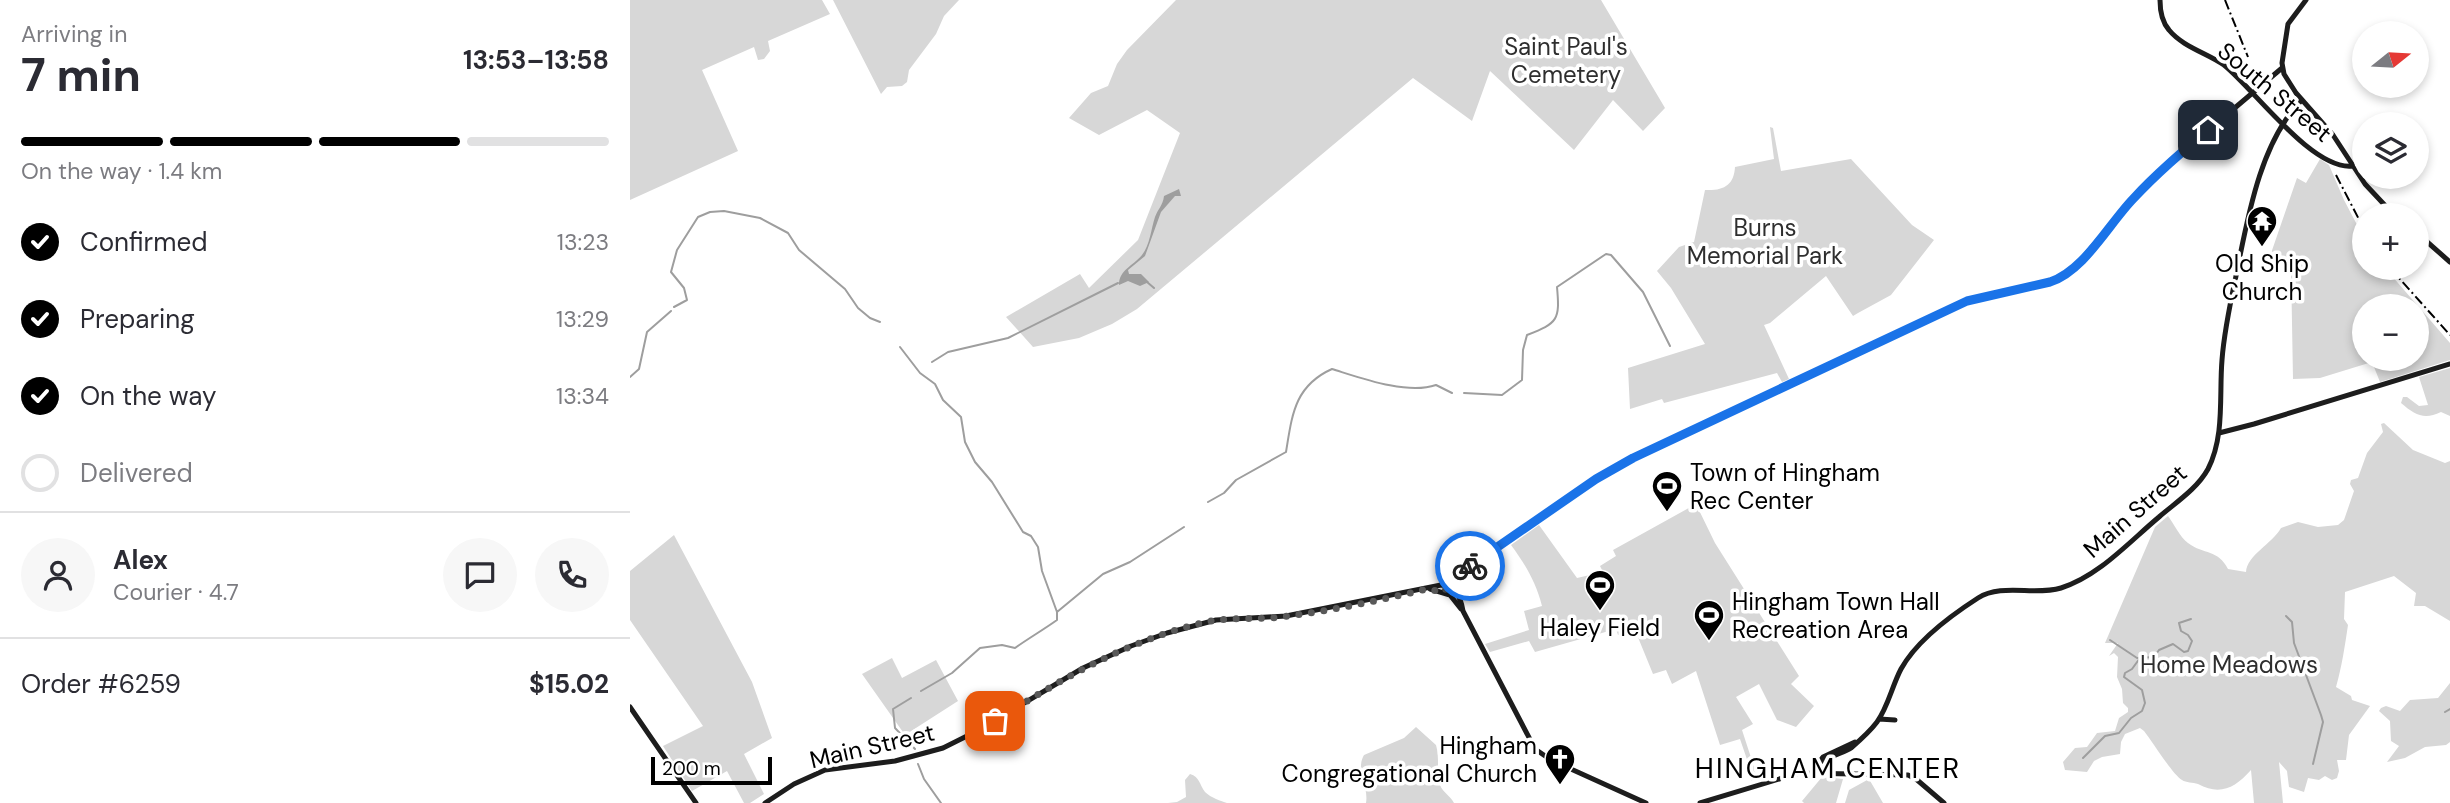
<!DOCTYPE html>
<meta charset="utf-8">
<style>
body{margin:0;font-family:"DM Sans",sans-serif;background:#f7f7f7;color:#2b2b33;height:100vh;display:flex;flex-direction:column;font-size:26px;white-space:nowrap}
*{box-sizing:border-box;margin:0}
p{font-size:23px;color:#7c7c81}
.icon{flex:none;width:38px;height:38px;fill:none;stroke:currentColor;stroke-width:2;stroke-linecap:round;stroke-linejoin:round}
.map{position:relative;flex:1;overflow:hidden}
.drawer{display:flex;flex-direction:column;background:#fff;width:630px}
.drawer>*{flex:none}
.needle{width:46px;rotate:72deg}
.fabs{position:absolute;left:1722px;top:21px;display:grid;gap:14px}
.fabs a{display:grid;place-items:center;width:77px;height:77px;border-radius:50%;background:#fff;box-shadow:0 4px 10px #0003;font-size:35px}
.scale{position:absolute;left:21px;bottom:18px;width:121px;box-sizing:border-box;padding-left:7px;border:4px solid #000;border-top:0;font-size:19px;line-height:24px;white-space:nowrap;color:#000;-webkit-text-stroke:5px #fff;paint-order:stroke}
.pin{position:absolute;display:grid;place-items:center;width:60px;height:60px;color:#fff;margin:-30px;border-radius:14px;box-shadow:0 4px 10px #0006}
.courier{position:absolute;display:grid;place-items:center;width:70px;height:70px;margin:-35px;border:5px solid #1a73e8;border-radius:50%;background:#fff;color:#222;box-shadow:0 2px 9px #0007}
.summary em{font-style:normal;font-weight:700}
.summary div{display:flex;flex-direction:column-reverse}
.summary{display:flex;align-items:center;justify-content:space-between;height:119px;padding:0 21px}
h1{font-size:46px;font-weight:700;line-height:52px}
.bar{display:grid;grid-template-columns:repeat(4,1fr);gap:10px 7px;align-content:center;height:84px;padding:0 21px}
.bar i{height:9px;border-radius:5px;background:#e1e1e2}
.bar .active{background:#000}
.bar p{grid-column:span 4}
.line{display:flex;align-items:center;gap:18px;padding:0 21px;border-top:2px solid #e1e1e2}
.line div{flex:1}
.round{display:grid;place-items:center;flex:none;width:74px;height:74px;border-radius:37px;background:#f7f7f7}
ol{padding:0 21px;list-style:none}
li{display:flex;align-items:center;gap:21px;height:77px}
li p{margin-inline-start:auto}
li .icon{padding:7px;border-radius:50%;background:#000;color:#fff;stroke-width:4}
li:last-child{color:#7c7c81}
li i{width:38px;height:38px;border:4px solid #e1e1e2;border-radius:50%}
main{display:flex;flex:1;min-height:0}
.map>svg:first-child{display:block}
</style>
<main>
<section class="drawer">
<div class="summary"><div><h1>7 min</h1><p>Arriving in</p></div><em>13:53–13:58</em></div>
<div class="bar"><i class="active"></i><i class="active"></i><i class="active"></i><i></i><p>On the way · 1.4 km</p></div>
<ol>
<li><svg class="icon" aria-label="check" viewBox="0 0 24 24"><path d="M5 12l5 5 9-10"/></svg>Confirmed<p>13:23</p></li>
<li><svg class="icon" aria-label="check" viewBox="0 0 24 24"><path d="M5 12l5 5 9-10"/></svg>Preparing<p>13:29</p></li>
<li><svg class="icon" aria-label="check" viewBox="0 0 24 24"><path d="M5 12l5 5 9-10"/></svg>On the way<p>13:34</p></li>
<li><i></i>Delivered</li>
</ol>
<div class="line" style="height:126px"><a class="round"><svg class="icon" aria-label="person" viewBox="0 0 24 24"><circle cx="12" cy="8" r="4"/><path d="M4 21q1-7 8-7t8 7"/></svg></a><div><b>Alex</b><p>Courier · 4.7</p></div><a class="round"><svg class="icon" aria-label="chat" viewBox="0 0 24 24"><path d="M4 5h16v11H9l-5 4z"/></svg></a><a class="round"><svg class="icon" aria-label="phone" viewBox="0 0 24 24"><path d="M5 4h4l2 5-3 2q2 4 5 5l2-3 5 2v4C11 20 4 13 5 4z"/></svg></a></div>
<div class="line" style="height:91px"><div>Order #6259</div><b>$15.02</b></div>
</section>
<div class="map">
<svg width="1820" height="803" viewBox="0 0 1820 803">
<rect width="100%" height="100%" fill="#fff"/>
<path fill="#d7d7d7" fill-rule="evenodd" d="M0 0H192L200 14 138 41 140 51 134 59 128 60 124 47 72 70 108 151 0 200Z
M203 0H329L314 16 306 34 279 70 277 82 272 86 257 87 251 94Z
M546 0H971L1035 108 1013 131 983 100 944 150 860 71 842 121 783 78 507 309 482 324 449 338 403 347 376 317 450 274 459 288 508 240 550 133 517 110 469 135 439 118 461 93 478 86 487 64 497 50Z
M1140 127 1143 128 1151 171 1221 159 1282 225 1304 240 1261 295 1228 313 1223 316 1196 276 1140 323 1134 325 1159 379 1152 382 1147 373 1034 403 1032 399 1000 409 998 368 1075 344 1041 288 1027 271 1049 247 1064 242 1075 190C1094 191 1104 185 1105 167L1144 159Z
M1690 159 1699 165 1714 200 1734 238V268H1755L1820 343V360L1750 382 1742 362 1690 378 1663 379 1661 267 1638 262 1667 178 1676 183ZM1734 306H1787V359H1734Z
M1820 368V416L1811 412C1794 420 1785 415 1771 403L1773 397H1777L1789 406 1798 405 1789 377Z
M1754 423 1783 450 1815 463 1820 461V621L1795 606H1784L1786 593 1764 576 1715 592 1714 619 1718 625C1715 645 1712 666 1706 687L1721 696 1722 700 1740 706 1719 735 1716 760H1707L1709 771 1707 778 1702 780 1695 776 1689 780 1678 778 1674 792 1659 787 1657 771 1649 762 1653 803H1624L1621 770C1605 788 1590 796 1568 784 1563 782 1556 783 1552 780 1543 775 1522 741 1514 731L1510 728 1495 734 1491 742 1490 754 1472 757 1464 761 1457 772 1435 770 1433 762 1445 748 1457 747 1467 733 1485 731 1489 718 1498 712V708L1493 703 1492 689 1487 677 1488 657 1484 653 1479 656 1488 643H1475L1525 527 1538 516C1544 524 1550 537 1558 543 1574 555 1588 549 1598 569L1616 572C1617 555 1642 544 1651 528L1668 522 1688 527 1708 525 1714 520 1724 491 1720 484 1721 480 1728 478 1737 453 1753 432 1751 424Z
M1066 504 1085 543 1169 676 1161 684 1184 706 1166 727 1147 720 1129 684 1106 697 1123 724 1112 730 1127 776 1130 778 1121 781 1123 777 1110 739 1090 745 1066 671 1042 684 1036 670 1023 674 1005 630 988 635 986 629 905 652 899 641 860 652 855 644 899 630 894 611 912 606C906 582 895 564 881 545L909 525 947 578 973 572 970 566 986 556 983 550Z
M44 535 122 682 142 738 114 754 134 794 120 803H114L97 771 62 791 33 746 73 726 0 620V571Z
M262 658 272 678 306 660 328 701 275 735 232 674Z
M1820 683V742L1816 745 1795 747 1775 758 1757 762 1769 746 1761 741 1760 721 1749 711 1751 708 1756 706 1770 711 1780 700 1808 698Z
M786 727 806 745C810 758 806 772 810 785 813 793 820 795 824 803H736C739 786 725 771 734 755L774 738Z
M560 774C570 777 569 784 575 792 581 798 591 801 597 803H538L547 802 556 797 555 780Z
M1192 777 1213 779 1206 803H1174L1172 801Z
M1239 779 1253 803H1215L1219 790Z"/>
<path fill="#9e9e9e" d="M549 189 551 196H545L531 212 515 256 498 270 499 274H511L519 282 510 286 498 281 489 285C489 270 503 266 512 255 520 245 521 229 525 217 528 209 533 205 534 196Z"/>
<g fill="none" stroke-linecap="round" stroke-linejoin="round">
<path stroke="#9e9e9e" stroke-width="2" d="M517 282 524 288
M44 307 57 300 54 288 41 272 47 250 68 217 80 212 94 211 130 218 158 233 169 250 215 289 228 308 240 318 250 322
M270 347 290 373 305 384 313 400 331 417 335 442 345 462 362 482 393 532 401 536 408 547 412 571 427 612
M302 362 318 352 378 338 488 283
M0 377 9 369 17 332 41 311
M834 393 872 395 892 380 893 350 897 335C928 323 930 320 927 287L976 254 981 255 1013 292 1040 346
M578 502 594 493 606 480 656 452C662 416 664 386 702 369 731 378 777 395 806 385L822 393
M1656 616 1662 622 1664 643 1691 715 1693 722 1683 764
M1480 640 1507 658 1524 657 1529 650 1543 644 1554 652 1558 651 1562 641 1558 635 1551 631 1549 623 1561 619
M291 691 322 673 350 648 372 645 385 648C399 638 413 630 427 620V612L473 574 500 562 554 527
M281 698 263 709 265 728 285 749
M1815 712 1820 709
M1453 758 1475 736 1489 733 1501 718 1512 711 1515 703 1512 690 1494 677 1495 673 1502 669 1510 658
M288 764 294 779 311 803"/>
<path stroke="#1d1d1d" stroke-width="5" d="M1530 0C1530 11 1532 22 1539 30 1553 47 1577 53 1594 65 1624 89 1682 170 1722 166
M1676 0 1658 24 1652 63 1654 74 1666 93 1703 135 1735 184 1764 215
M1787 233 1820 262
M1589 433 1624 424 1820 364
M800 589 820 595 831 609
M814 592 819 583 829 574 972 476 1003 458 1337 301 1420 282 1433 277 1445 267 1503 199 1529 172 1652 68
M0 707 66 803
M1249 719 1265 720
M1187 772C1192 768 1193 764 1197 760 1203 754 1214 753 1221 748 1228 742 1241 730 1247 722 1258 707 1262 686 1271 669 1287 640 1320 616 1348 598 1372 583 1404 596 1431 588 1469 576 1499 542 1529 517 1545 503 1567 489 1578 469 1595 436 1589 395 1592 360 1594 332 1600 304 1606 276 1617 221 1630 141 1672 100
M1187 772 1185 767 1193 757 1225 742
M135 803 164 784 195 770 265 761 313 748 349 730 453 668 501 646 537 633 586 620 656 616 811 585C826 586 831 598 833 611L905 749 921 760 1016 803
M1070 803 1169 773 1278 775 1286 779 1314 803"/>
<path stroke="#000" stroke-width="2" stroke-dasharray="10 3.5 2 3.5" stroke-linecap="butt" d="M1595 0 1618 57
M1706 175 1734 229
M1760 268 1820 335"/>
</g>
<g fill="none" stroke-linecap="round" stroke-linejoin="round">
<path stroke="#595959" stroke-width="7" stroke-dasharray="0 12.6" d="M365 721C433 678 501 638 581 621 604 617 627 620 650 617 699 611 749 601 796 589L814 592 822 579 840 566"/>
<path stroke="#1a73e8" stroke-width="9" d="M840 566 966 479 1003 458 1337 301 1420 282C1454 271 1478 225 1503 199 1526 174 1552 152 1578 130"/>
</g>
<defs>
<g id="temple-pin" transform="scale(1.575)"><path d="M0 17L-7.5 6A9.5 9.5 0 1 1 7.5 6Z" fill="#000" stroke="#fff"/><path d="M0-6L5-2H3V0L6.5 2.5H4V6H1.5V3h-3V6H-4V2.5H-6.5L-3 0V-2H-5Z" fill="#fff"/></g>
<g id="stadium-pin" transform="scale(1.575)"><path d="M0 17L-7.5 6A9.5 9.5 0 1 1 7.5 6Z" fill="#000" stroke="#fff"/><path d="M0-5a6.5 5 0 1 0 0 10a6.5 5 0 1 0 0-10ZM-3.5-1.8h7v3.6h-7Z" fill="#fff"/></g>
<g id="church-pin" transform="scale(1.575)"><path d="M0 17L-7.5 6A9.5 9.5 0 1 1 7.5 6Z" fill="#000" stroke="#fff"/><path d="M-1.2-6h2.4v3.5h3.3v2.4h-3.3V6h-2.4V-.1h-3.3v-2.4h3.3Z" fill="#fff"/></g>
</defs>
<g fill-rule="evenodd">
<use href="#temple-pin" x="1632" y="221"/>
<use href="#stadium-pin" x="1037" y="486"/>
<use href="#stadium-pin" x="970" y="585"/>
<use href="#stadium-pin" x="1079" y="615"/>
<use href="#church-pin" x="930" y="759"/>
</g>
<g text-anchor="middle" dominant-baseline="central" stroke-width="7" stroke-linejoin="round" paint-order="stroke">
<g font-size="24" fill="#2e2e2e" stroke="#fff">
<text x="936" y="46">Saint Paul's<tspan x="936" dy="28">Cemetery</tspan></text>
<text x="1135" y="227">Burns<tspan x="1135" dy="28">Memorial Park</tspan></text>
<text x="1599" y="664">Home Meadows</text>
</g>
<g font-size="24" fill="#000" stroke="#fff">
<text transform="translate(1645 92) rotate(40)">South Street</text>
<text transform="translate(1505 511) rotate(-41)">Main Street</text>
<text transform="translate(242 746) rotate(-13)">Main Street</text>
</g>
<g font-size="24" fill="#000" stroke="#fff">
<text x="1632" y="263">Old Ship<tspan x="1632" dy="28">Church</tspan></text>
<text x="1060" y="472" text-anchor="start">Town of Hingham<tspan x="1060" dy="28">Rec Center</tspan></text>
<text x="1102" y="601" text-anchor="start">Hingham Town Hall<tspan x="1102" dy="28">Recreation Area</tspan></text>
<text x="970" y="627">Haley Field</text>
<text x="907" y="745" text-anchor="end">Hingham<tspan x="907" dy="28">Congregational Church</tspan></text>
</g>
<g font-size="28" letter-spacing="2" fill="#000" stroke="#fff">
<text x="1198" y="768">HINGHAM CENTER</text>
</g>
</g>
</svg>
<div class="fabs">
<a><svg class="needle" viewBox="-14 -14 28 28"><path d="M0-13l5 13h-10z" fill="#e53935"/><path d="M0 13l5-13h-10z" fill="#7c7c81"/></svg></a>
<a><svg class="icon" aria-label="layers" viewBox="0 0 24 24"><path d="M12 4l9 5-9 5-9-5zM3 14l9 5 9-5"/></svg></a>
<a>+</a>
<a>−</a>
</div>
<div class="scale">200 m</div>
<div class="pin" style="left:365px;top:721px;background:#ea580c"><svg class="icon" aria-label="bag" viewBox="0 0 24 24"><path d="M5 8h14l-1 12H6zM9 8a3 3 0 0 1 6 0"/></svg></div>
<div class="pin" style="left:1578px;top:130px;background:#1f2937"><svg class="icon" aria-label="home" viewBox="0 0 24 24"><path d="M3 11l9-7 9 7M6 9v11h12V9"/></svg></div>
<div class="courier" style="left:840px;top:566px"><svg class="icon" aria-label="bike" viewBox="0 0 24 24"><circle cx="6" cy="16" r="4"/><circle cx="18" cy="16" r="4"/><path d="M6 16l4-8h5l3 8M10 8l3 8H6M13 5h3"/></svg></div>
</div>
</main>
